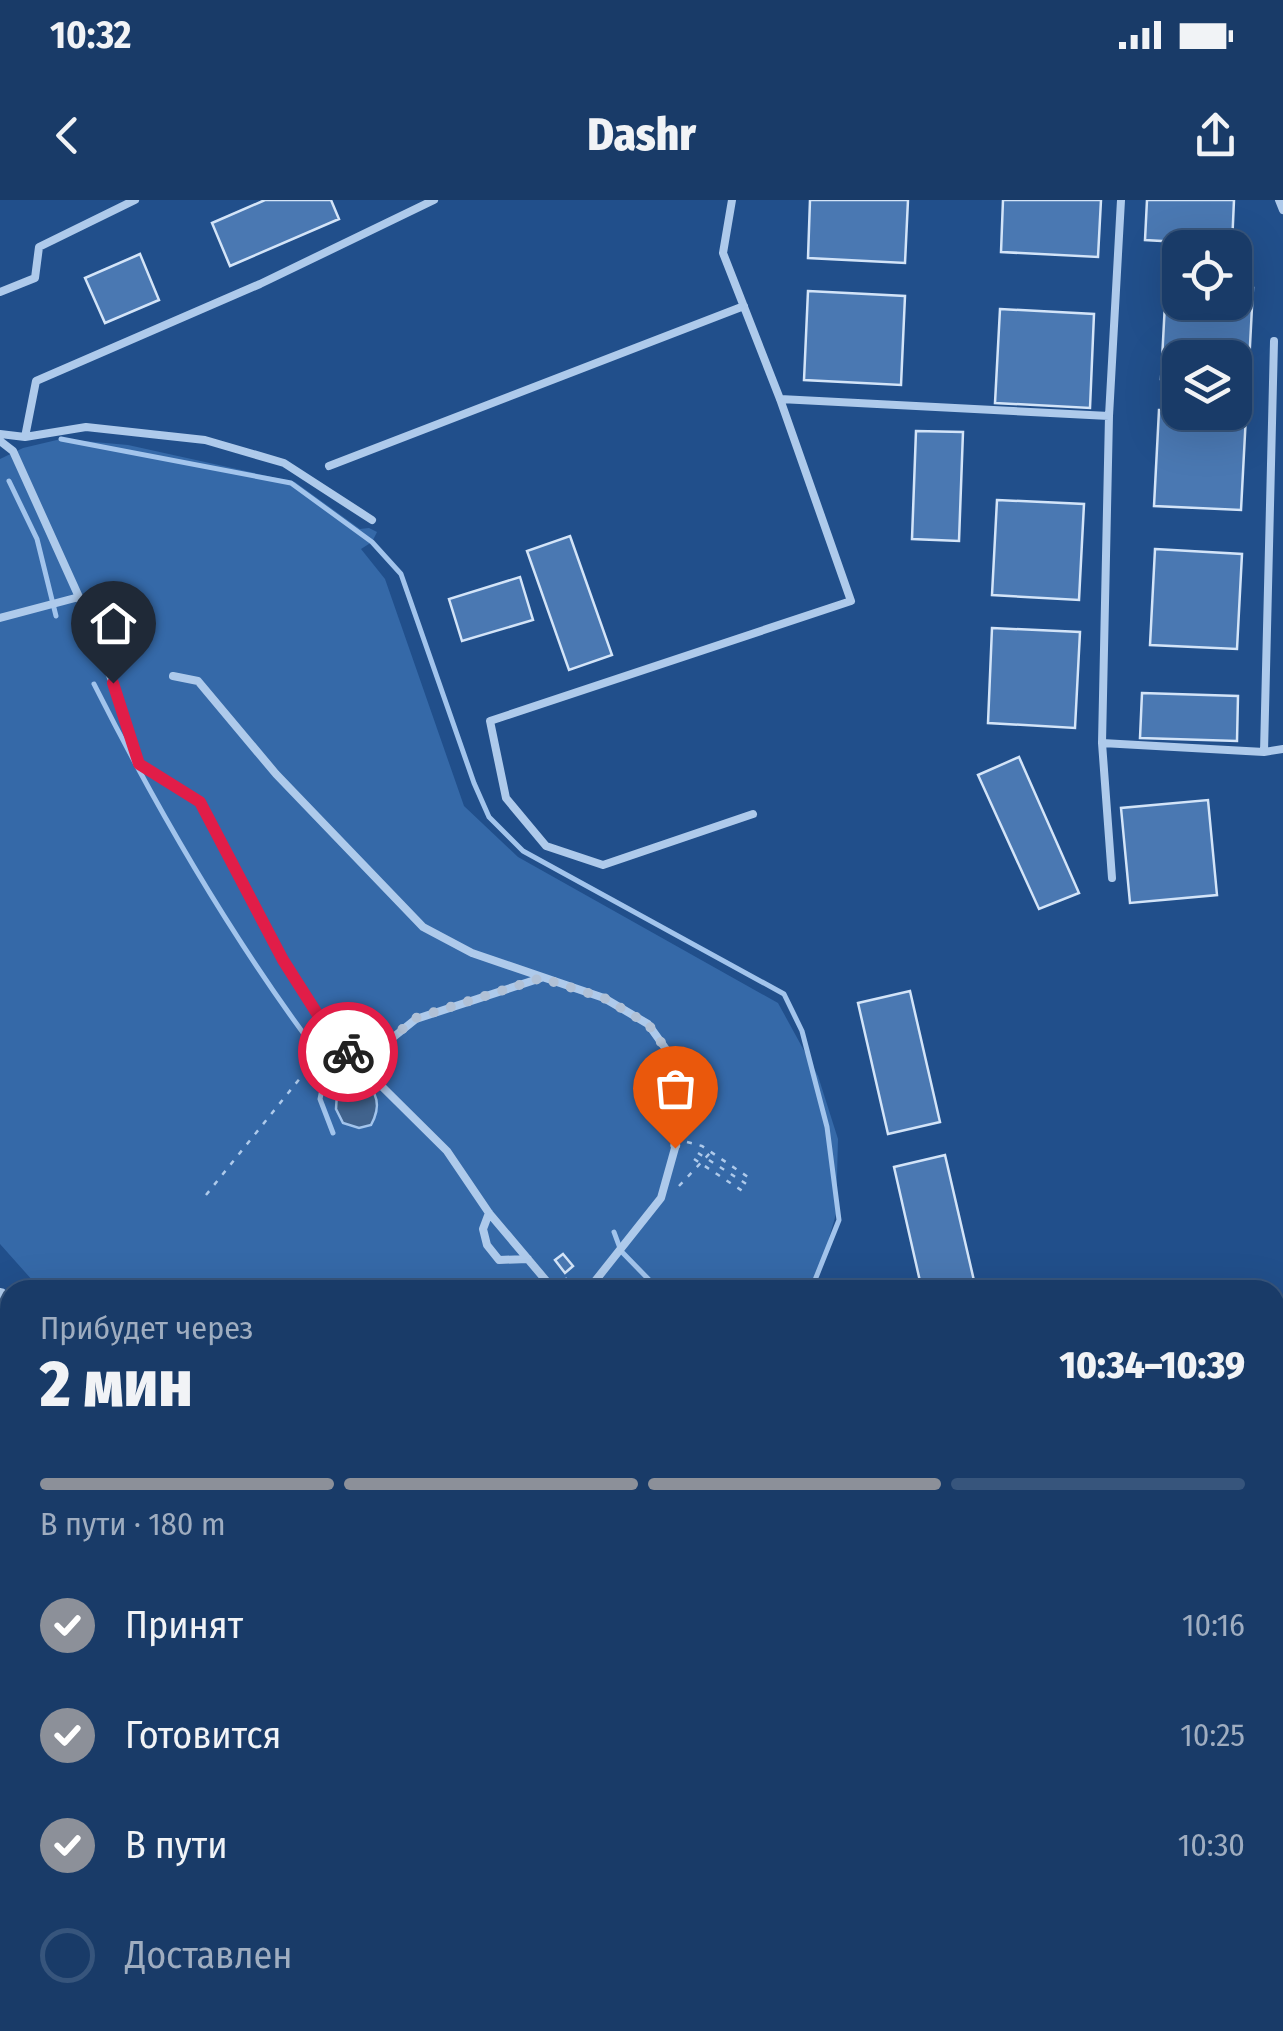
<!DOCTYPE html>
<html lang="ru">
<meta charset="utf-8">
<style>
body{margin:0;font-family:"Fira Sans Condensed",sans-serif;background:#264671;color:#f1f3f6;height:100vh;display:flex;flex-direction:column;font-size:38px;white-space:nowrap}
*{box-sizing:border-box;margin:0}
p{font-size:32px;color:#9fadc0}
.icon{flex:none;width:55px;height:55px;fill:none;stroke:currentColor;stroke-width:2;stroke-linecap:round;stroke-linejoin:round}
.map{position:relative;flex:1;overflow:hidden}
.side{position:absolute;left:0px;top:1080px;width:1285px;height:752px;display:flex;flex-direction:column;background:#193b68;border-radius:30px 30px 0 0;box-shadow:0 10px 40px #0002,0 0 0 2px #37557c}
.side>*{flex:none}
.buttons{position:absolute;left:1162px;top:30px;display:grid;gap:20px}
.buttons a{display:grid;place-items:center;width:90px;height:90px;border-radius:20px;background:#193b68;box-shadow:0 10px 40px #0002,0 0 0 2px #37557c;font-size:50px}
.pin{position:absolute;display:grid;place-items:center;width:85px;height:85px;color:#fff;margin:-102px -42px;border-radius:50% 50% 50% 0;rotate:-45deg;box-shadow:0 0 10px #0007}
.pin .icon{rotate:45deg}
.courier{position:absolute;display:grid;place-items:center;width:100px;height:100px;margin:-50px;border:8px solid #e11d48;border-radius:50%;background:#fff;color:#222;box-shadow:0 2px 12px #0007}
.headline em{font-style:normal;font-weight:800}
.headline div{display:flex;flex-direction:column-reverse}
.headline{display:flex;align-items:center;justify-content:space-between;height:170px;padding:0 40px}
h1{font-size:65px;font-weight:800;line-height:75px}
.bar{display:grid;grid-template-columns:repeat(4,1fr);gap:15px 10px;align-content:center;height:120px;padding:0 40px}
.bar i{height:12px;border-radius:8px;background:#37557c}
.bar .active{background:#8c9099}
.bar p{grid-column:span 4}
ol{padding:0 40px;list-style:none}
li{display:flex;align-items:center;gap:30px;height:110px}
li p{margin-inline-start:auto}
li .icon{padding:10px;border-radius:50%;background:#8c9099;color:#fff;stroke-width:4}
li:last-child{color:#9fadc0}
li i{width:55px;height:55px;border:5px solid #37557c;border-radius:50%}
.status{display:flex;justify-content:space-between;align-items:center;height:70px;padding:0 50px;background:#193b68;direction:ltr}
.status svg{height:28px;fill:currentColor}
header{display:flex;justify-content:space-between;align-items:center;height:130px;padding:0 40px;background:#193b68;font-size:45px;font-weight:800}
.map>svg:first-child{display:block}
</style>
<div class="status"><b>10:32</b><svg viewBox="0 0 49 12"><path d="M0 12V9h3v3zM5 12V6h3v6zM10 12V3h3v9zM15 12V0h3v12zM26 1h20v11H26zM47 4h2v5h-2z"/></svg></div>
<header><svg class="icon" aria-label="back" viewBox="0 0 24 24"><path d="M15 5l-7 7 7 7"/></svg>Dashr<svg class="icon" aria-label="share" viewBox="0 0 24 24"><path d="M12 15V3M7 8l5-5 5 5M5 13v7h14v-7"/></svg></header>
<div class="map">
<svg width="1283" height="1831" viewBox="0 0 1283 1831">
<rect width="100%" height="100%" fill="#214f8b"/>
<path fill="#3569a8" d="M61 239 128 245 295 282 360 329 369 328 377 332 372 342 361 349 385 379 464 606 518 657 778 803 818 876 838 939 836 1014 820 1069 804 1090H41L0 1044V259L23 248Z
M0 1122 10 1133V1178L6 1175 0 1177Z
M10 1544V1642L0 1639V1551Z
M1266 1822 1269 1831H1030L1029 1823Z
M135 1823H337L336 1831H142Z
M365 1823H429L438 1831H365Z
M820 1823H905L907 1831H821Z"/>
<path fill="#41638d" stroke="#a2c4ec" stroke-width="2.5" d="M351 875 363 876C377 894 382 905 371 925L359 928 343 923 336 909 338 878Z"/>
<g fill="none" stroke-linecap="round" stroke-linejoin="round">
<path stroke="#a2c4ec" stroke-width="5" d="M61 239 291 283 372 342 401 374 474 583 489 617 523 651 784 794 802 831 827 927 839 1020 811 1090
M9 281 37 339 56 416
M94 484C161 617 237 747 327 865L320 899 333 933
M327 865 338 878
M614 1032 621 1051 659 1090"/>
</g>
<path fill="#4a78b2" stroke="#d3e4f8" stroke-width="2.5" d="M265 0H331L339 19 230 66 212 23Z
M810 0H908L905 63 808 58Z
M1003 0H1101L1098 57 1001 52Z
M1147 0H1234L1232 45 1145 40Z
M140 54 159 100 105 123 85 78Z
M1166 84 1180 85V102H1235V87L1253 88 1248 184 1235 183V158H1180V180L1161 179Z
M808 91 905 96 901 185 804 180Z
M1000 109 1094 114 1090 208 995 203Z
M1159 210 1246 215 1241 310 1154 306Z
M916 231 963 232 959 341 912 339Z
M997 300 1084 304 1079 400 992 395Z
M570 336 612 455 569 470 527 351Z
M1155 349 1242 354 1237 449 1150 445Z
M520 377 533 420 462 441 449 399Z
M992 428 1080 432 1075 528 988 523Z
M1142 493 1238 496 1237 541 1140 538Z
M1019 557 1079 693 1039 709 978 575Z
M1208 600 1217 695 1130 703 1121 608Z
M910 791 940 922 888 934 858 803Z
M945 955 975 1085 955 1090H922L894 967Z
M563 1054 573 1066 565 1073 555 1060Z
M566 1079 575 1090H562L558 1085Z"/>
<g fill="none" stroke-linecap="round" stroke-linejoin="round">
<path stroke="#aecaeb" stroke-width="2.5" stroke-dasharray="5 8" stroke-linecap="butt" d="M687 942 702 946 751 979
M698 953 748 985
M694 959 744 992
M679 986 711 952
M206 995 326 846"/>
<path stroke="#aecaeb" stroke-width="8" d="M732 0 723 53 780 199 851 401 490 521 506 598 546 646 603 665 753 614
M1279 0 1283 10
M0 92 35 78 39 47 135 0
M780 199 1109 216
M0 234 25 237 86 227 205 240 284 263 372 320
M25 237 36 181 260 84 434 0
M0 241 13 251 79 397 113 483 139 564 200 602 283 760 332 837 447 951 489 1013 554 1090
M329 266 744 106
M0 418 79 397
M173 476 198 481 276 574 423 727 472 753 604 798 648 824 673 859 680 898 675 948 661 998 588 1090
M1102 543 1264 552 1283 549
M1264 552 1274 141
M1112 678 1102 543 1109 216 1121 0
M360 864 416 819 541 778
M489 1013 483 1029 487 1045 499 1060 528 1059
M1160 1822 1162 1831
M1179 1822 1181 1831"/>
<path stroke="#aecaeb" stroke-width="10" d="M1275 1370 1283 1368"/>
<path stroke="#aecaeb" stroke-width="18" d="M0 1097 10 1108
M348 1831 349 1822"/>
</g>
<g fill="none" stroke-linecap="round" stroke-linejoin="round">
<path stroke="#b1c1d6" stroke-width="10" stroke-dasharray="0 18" d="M348 852 360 864 416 818 541 778 604 798 648 824 673 859 680 898 675 948"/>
<path stroke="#e11d48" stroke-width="12" d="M113 483 139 564 200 602 283 760 332 837 348 852"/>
</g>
</svg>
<div class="buttons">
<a><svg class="icon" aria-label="locate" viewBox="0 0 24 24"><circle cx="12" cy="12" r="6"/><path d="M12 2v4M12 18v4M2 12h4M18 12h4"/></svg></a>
<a><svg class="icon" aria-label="layers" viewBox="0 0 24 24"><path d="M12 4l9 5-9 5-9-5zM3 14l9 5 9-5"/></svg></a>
</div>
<div class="pin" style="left:675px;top:948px;background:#ea580c"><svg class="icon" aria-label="bag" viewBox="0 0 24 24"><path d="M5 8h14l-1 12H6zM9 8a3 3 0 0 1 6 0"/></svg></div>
<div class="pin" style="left:113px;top:483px;background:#1f2937"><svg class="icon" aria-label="home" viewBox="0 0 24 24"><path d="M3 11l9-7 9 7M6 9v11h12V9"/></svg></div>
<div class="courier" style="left:348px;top:852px"><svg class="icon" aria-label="bike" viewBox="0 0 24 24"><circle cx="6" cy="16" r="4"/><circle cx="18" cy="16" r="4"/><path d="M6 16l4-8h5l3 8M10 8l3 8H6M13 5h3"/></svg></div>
<section class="side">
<div class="headline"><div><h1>2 мин</h1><p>Прибудет через</p></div><em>10:34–10:39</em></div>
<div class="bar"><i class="active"></i><i class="active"></i><i class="active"></i><i></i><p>В пути · 180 m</p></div>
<ol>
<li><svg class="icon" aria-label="check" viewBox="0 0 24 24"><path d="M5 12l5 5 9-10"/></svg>Принят<p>10:16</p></li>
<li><svg class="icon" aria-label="check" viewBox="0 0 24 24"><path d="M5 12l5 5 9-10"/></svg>Готовится<p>10:25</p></li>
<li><svg class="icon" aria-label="check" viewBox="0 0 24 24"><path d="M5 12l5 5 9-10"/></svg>В пути<p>10:30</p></li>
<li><i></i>Доставлен</li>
</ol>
</section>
</div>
